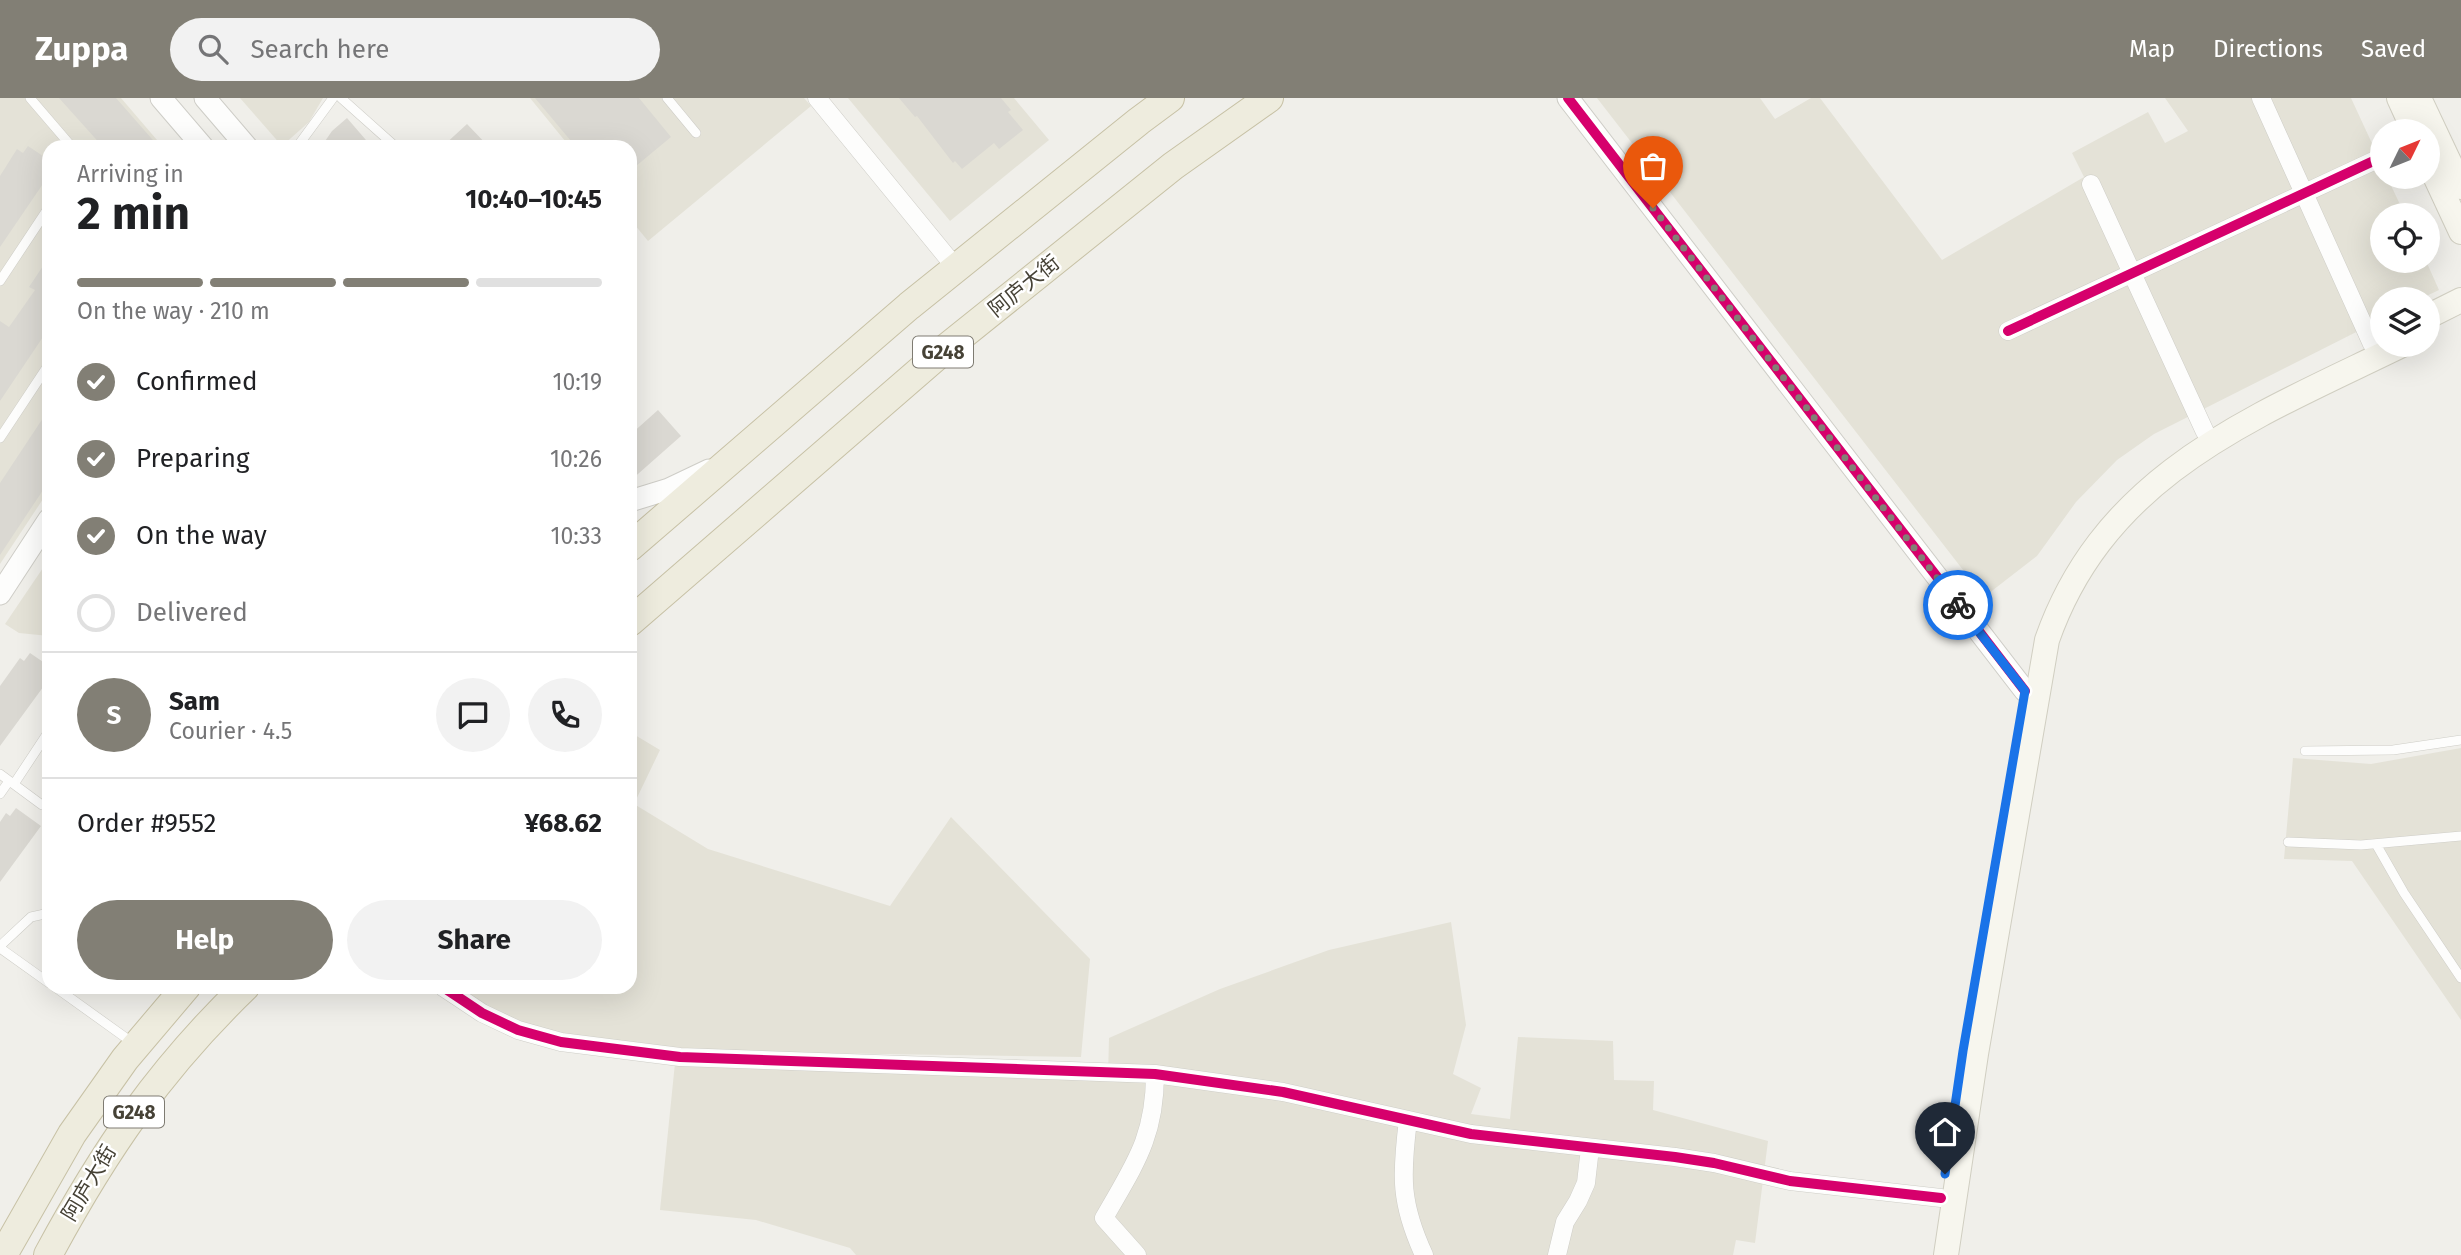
<!DOCTYPE html>
<meta charset="utf-8">
<style>
body{margin:0;font-family:"Fira Sans","Noto Sans SC",sans-serif;background:#f2f2f2;color:#202124;height:100vh;display:flex;flex-direction:column;font-size:26px;white-space:nowrap}
*{box-sizing:border-box;margin:0}
p{font-size:23px;color:#757577}
.icon{flex:none;width:38px;height:38px;fill:none;stroke:currentColor;stroke-width:2;stroke-linecap:round;stroke-linejoin:round}
.map{position:relative;flex:1;overflow:hidden}
.sheet{position:absolute;left:42px;top:42px;width:595px;height:854px;display:flex;flex-direction:column;background:#fff;border-radius:21px;box-shadow:0 7px 28px #0002}
.sheet>*{flex:none}
.needle{width:46px;rotate:47deg}
.controls{position:absolute;left:2370px;top:21px;display:grid;gap:14px}
.controls a{display:grid;place-items:center;width:70px;height:70px;border-radius:50%;background:#fff;box-shadow:0 7px 28px #0002;font-size:35px}
.pin{position:absolute;display:grid;place-items:center;width:60px;height:60px;color:#fff;margin:-72px -30px;border-radius:50% 50% 50% 0;rotate:-45deg;box-shadow:0 0 7px #0007}
.pin .icon{rotate:45deg}
.courier{position:absolute;display:grid;place-items:center;width:70px;height:70px;margin:-35px;border:5px solid #1a73e8;border-radius:50%;background:#fff;color:#222;box-shadow:0 2px 9px #0007}
.head em{font-style:normal;font-weight:700}
.head div{display:flex;flex-direction:column-reverse}
.head{display:flex;align-items:center;justify-content:space-between;height:119px;padding:0 35px}
h1{font-size:46px;font-weight:700;line-height:52px}
.bar{display:grid;grid-template-columns:repeat(4,1fr);gap:10px 7px;align-content:center;height:84px;padding:0 35px}
.bar i{height:9px;border-radius:5px;background:#e0e0e0}
.bar .current{background:#827f75}
.bar p{grid-column:span 4}
.line{display:flex;align-items:center;gap:18px;padding:0 35px;border-top:2px solid #e0e0e0}
.line div{flex:1}
.round{display:grid;place-items:center;flex:none;width:74px;height:74px;border-radius:37px;background:#f2f2f2}
ol{padding:0 35px;list-style:none}
li{display:flex;align-items:center;gap:21px;height:77px}
li p{margin-inline-start:auto}
li .icon{padding:7px;border-radius:50%;background:#827f75;color:#fff;stroke-width:4}
li:last-child{color:#757577}
li i{width:38px;height:38px;border:4px solid #e0e0e0;border-radius:50%}
.action{display:flex;gap:14px;margin-top:auto;padding:14px 35px}
.action a{flex:1;height:80px;border-radius:42px;background:#827f75;color:#fff;font-size:28px;font-weight:700;line-height:80px;text-align:center}
.action a+a{background:#f2f2f2;color:#202124}
header{display:flex;align-items:center;gap:42px;box-sizing:border-box;height:98px;padding:0 35px;background:#827f75;color:#fff}
header strong{font-size:33px}
nav{display:flex;gap:38px;margin-inline-start:auto;font-size:24px}
.search{width:490px;height:63px;background:#f2f2f2;display:flex;align-items:center;gap:18px;box-sizing:border-box;padding:0 24px;border-radius:38px;color:#757577;font-size:26px}
.map>svg:first-child{display:block}
</style>
<header>
<strong>Zuppa</strong>
<div class="search"><svg class="icon" aria-label="search" viewBox="0 0 24 24"><circle cx="10" cy="10" r="6"/><path d="M15 15l6 6"/></svg>Search here</div>
<nav><a>Map</a><a>Directions</a><a>Saved</a></nav>
</header>
<div class="map">
<svg width="2461" height="1157" viewBox="0 0 2461 1157">
<rect width="100%" height="100%" fill="#f0efea"/>
<path fill="#e4e2d7" d="M0 0H121L163 49H49V392L0 466Z
M240 0H323L309 24 282 48Z
M530 0H804L811 8 648 143 630 121V49H570Z
M848 0H1014L1049 42 950 123Z
M1597 0H1760L1775 21 1811 0H1820L1942 162 2084 79 2072 55 2148 14 2165 45 2188 33 2165 0H2351L2382 67V79H2387L2405 117H2382V163H2426L2439 192 2420 201H2382V221L2154 336 2117 362 2076 404 2037 458 1984 499Z
M49 461V538L19 535 5 526Z
M630 634 660 652 634 706 708 751 890 808 951 719 1090 861 1081 959 682 953 590 944 512 923 453 889H630Z
M2461 650V922L2352 763 2284 761 2293 660 2371 666Z
M1451 824 1466 927 1453 976 1481 990 1471 1016 1510 1021 1518 939 1613 943 1614 982 1654 983 1653 1012 1768 1043 1755 1145 1736 1142 1733 1157H856L850 1150 756 1122 660 1112 675 965 1108 978 1109 940 1220 891 1329 852Z"/>
<path fill="#dad8d2" d="M59 0H116L159 49H103Z
M535 0H639L671 39 630 73V49H576Z
M899 0H1001L1011 12 1008 14 1023 32 999 51 994 45 962 71 955 63 953 65 917 18 915 19Z
M347 20 372 49H321L332 33Z
M467 26 489 49H442Z
M28 48 49 62V77L0 149V78L17 51 23 55Z
M49 159V230L0 303V223L9 229 14 222 35 192 29 189Z
M49 311V383L0 457V385Z
M658 312 681 338 630 383V337Z
M30 555 49 568V581L0 648V588L20 560 24 563Z
M16 710 41 728 0 784V724L6 715 10 718Z"/>
<g fill="none" stroke-linecap="round" stroke-linejoin="round">
<g stroke="#cecdc7" stroke-width="10">
<path id="service" d="M30 0 72 49
M341 0 396 49
M667 0 696 35
M297 49 333 0
M0 183 49 109
M0 340 49 266
M2305 653 2393 652 2461 642
M0 676 42 707
M14 686 49 633
M0 696 9 683
M2288 744 2361 747 2461 738
M2376 746 2404 795 2461 880
M0 848 31 819 49 815
M0 850 49 885
M55 889 133 945"/>
</g>
<g stroke="#cecdc7" stroke-width="19">
<path id="minor" d="M817 0 956 170
M2261 0 2372 246
M2091 86 2205 334
M2008 233 2382 59
M443 889 482 915 518 932 561 944 680 959 1155 976 1283 994 1471 1036 1675 1059 1714 1065 1790 1083 1941 1100
M1408 1022C1401 1078 1400 1105 1424 1157
M1137 1157 1104 1120C1134 1067 1155 1040 1155 976
M1557 1157 1565 1124 1578 1103 1586 1085 1590 1050"/>
</g>
<g stroke="#cecdc7" stroke-width="23">
<path id="tertiary" d="M161 0 203 49
M205 0 247 49
M1568 0 2025 593
M630 403 669 391 709 372
M0 496 49 421"/>
</g>
<g stroke="#d0cec1" stroke-width="26">
<path id="secondary" d="M2399 0 2414 33
M2419 0 2461 89
M2427 61 2461 134
M2427 219 2461 202
M1946 1157 1976 956 2047 542C2106 374 2255 319 2402 247"/>
</g>
<g stroke="#c7c1a5" stroke-width="30">
<path id="trunk" d="M630 449 909 208 1139 23 1170 0
M630 524 945 251 1173 68 1269 0
M3 1157 72 1036 125 961 186 889
M48 1157C104 1053 159 972 245 889"/>
</g>
<use href="#service" stroke="#fdfdfc" stroke-width="9"/>
<use href="#minor" stroke="#fdfdfc" stroke-width="18"/>
<use href="#tertiary" stroke="#fdfdfc" stroke-width="21"/>
<use href="#secondary" stroke="#f7f6ee" stroke-width="24"/>
<use href="#trunk" stroke="#eeecde" stroke-width="28"/>
<g stroke="#fff" stroke-width="15">
<path id="cycleway" d="M1568 0 2025 593
M2008 233 2382 59
M443 889 482 915 518 932 561 944 680 959 1155 976 1283 994 1471 1036 1675 1059 1714 1065 1790 1083 1941 1100"/>
</g>
<use href="#cycleway" stroke="#d6006c" stroke-width="10"/>
</g>
<g fill="none" stroke-linecap="round" stroke-linejoin="round">
<path stroke="#827f75" stroke-width="7" stroke-dasharray="0 12.6" d="M1653 110 1958 507"/>
<path stroke="#1a73e8" stroke-width="9" d="M1945 1076 1963 953 2025 593 1958 507"/>
</g>
<g text-anchor="middle" dominant-baseline="central" stroke-width="5" stroke-linejoin="round" paint-order="stroke">
<g fill="#fff" stroke="#7e7b72" stroke-width="2">
<rect x="913" y="238.5" width="60" height="31" rx="5"/>
<rect x="104" y="998.5" width="60" height="31" rx="5"/>
</g>
<g font-size="19" font-weight="bold" fill="#464236">
<text x="943" y="254">G248</text>
<text x="134" y="1014">G248</text>
</g>
<g font-size="21" fill="#464236" stroke="#fff">
<text transform="translate(1024 188) rotate(-39)">阿庐大街</text>
<text transform="translate(89 1085) rotate(-59)">阿庐大街</text>
</g>
</g>
</svg>
<div class="controls">
<a><svg class="needle" viewBox="-14 -14 28 28"><path d="M0-13l5 13h-10z" fill="#e53935"/><path d="M0 13l5-13h-10z" fill="#757577"/></svg></a>
<a><svg class="icon" aria-label="locate" viewBox="0 0 24 24"><circle cx="12" cy="12" r="6"/><path d="M12 2v4M12 18v4M2 12h4M18 12h4"/></svg></a>
<a><svg class="icon" aria-label="layers" viewBox="0 0 24 24"><path d="M12 4l9 5-9 5-9-5zM3 14l9 5 9-5"/></svg></a>
</div>
<div class="pin" style="left:1653px;top:110px;background:#ea580c"><svg class="icon" aria-label="bag" viewBox="0 0 24 24"><path d="M5 8h14l-1 12H6zM9 8a3 3 0 0 1 6 0"/></svg></div>
<div class="pin" style="left:1945px;top:1076px;background:#1f2937"><svg class="icon" aria-label="home" viewBox="0 0 24 24"><path d="M3 11l9-7 9 7M6 9v11h12V9"/></svg></div>
<div class="courier" style="left:1958px;top:507px"><svg class="icon" aria-label="bike" viewBox="0 0 24 24"><circle cx="6" cy="16" r="4"/><circle cx="18" cy="16" r="4"/><path d="M6 16l4-8h5l3 8M10 8l3 8H6M13 5h3"/></svg></div>
<section class="sheet">
<div class="head"><div><h1>2 min</h1><p>Arriving in</p></div><em>10:40–10:45</em></div>
<div class="bar"><i class="current"></i><i class="current"></i><i class="current"></i><i></i><p>On the way · 210 m</p></div>
<ol>
<li><svg class="icon" aria-label="check" viewBox="0 0 24 24"><path d="M5 12l5 5 9-10"/></svg>Confirmed<p>10:19</p></li>
<li><svg class="icon" aria-label="check" viewBox="0 0 24 24"><path d="M5 12l5 5 9-10"/></svg>Preparing<p>10:26</p></li>
<li><svg class="icon" aria-label="check" viewBox="0 0 24 24"><path d="M5 12l5 5 9-10"/></svg>On the way<p>10:33</p></li>
<li><i></i>Delivered</li>
</ol>
<div class="line" style="height:126px"><b class="round" style="background:#827f75;color:#fff">S</b><div><b>Sam</b><p>Courier · 4.5</p></div><a class="round"><svg class="icon" aria-label="chat" viewBox="0 0 24 24"><path d="M4 5h16v11H9l-5 4z"/></svg></a><a class="round"><svg class="icon" aria-label="phone" viewBox="0 0 24 24"><path d="M5 4h4l2 5-3 2q2 4 5 5l2-3 5 2v4C11 20 4 13 5 4z"/></svg></a></div>
<div class="line" style="height:91px"><div>Order #9552</div><b>¥68.62</b></div>
<div class="action"><a>Help</a><a>Share</a></div>
</section>
</div>
